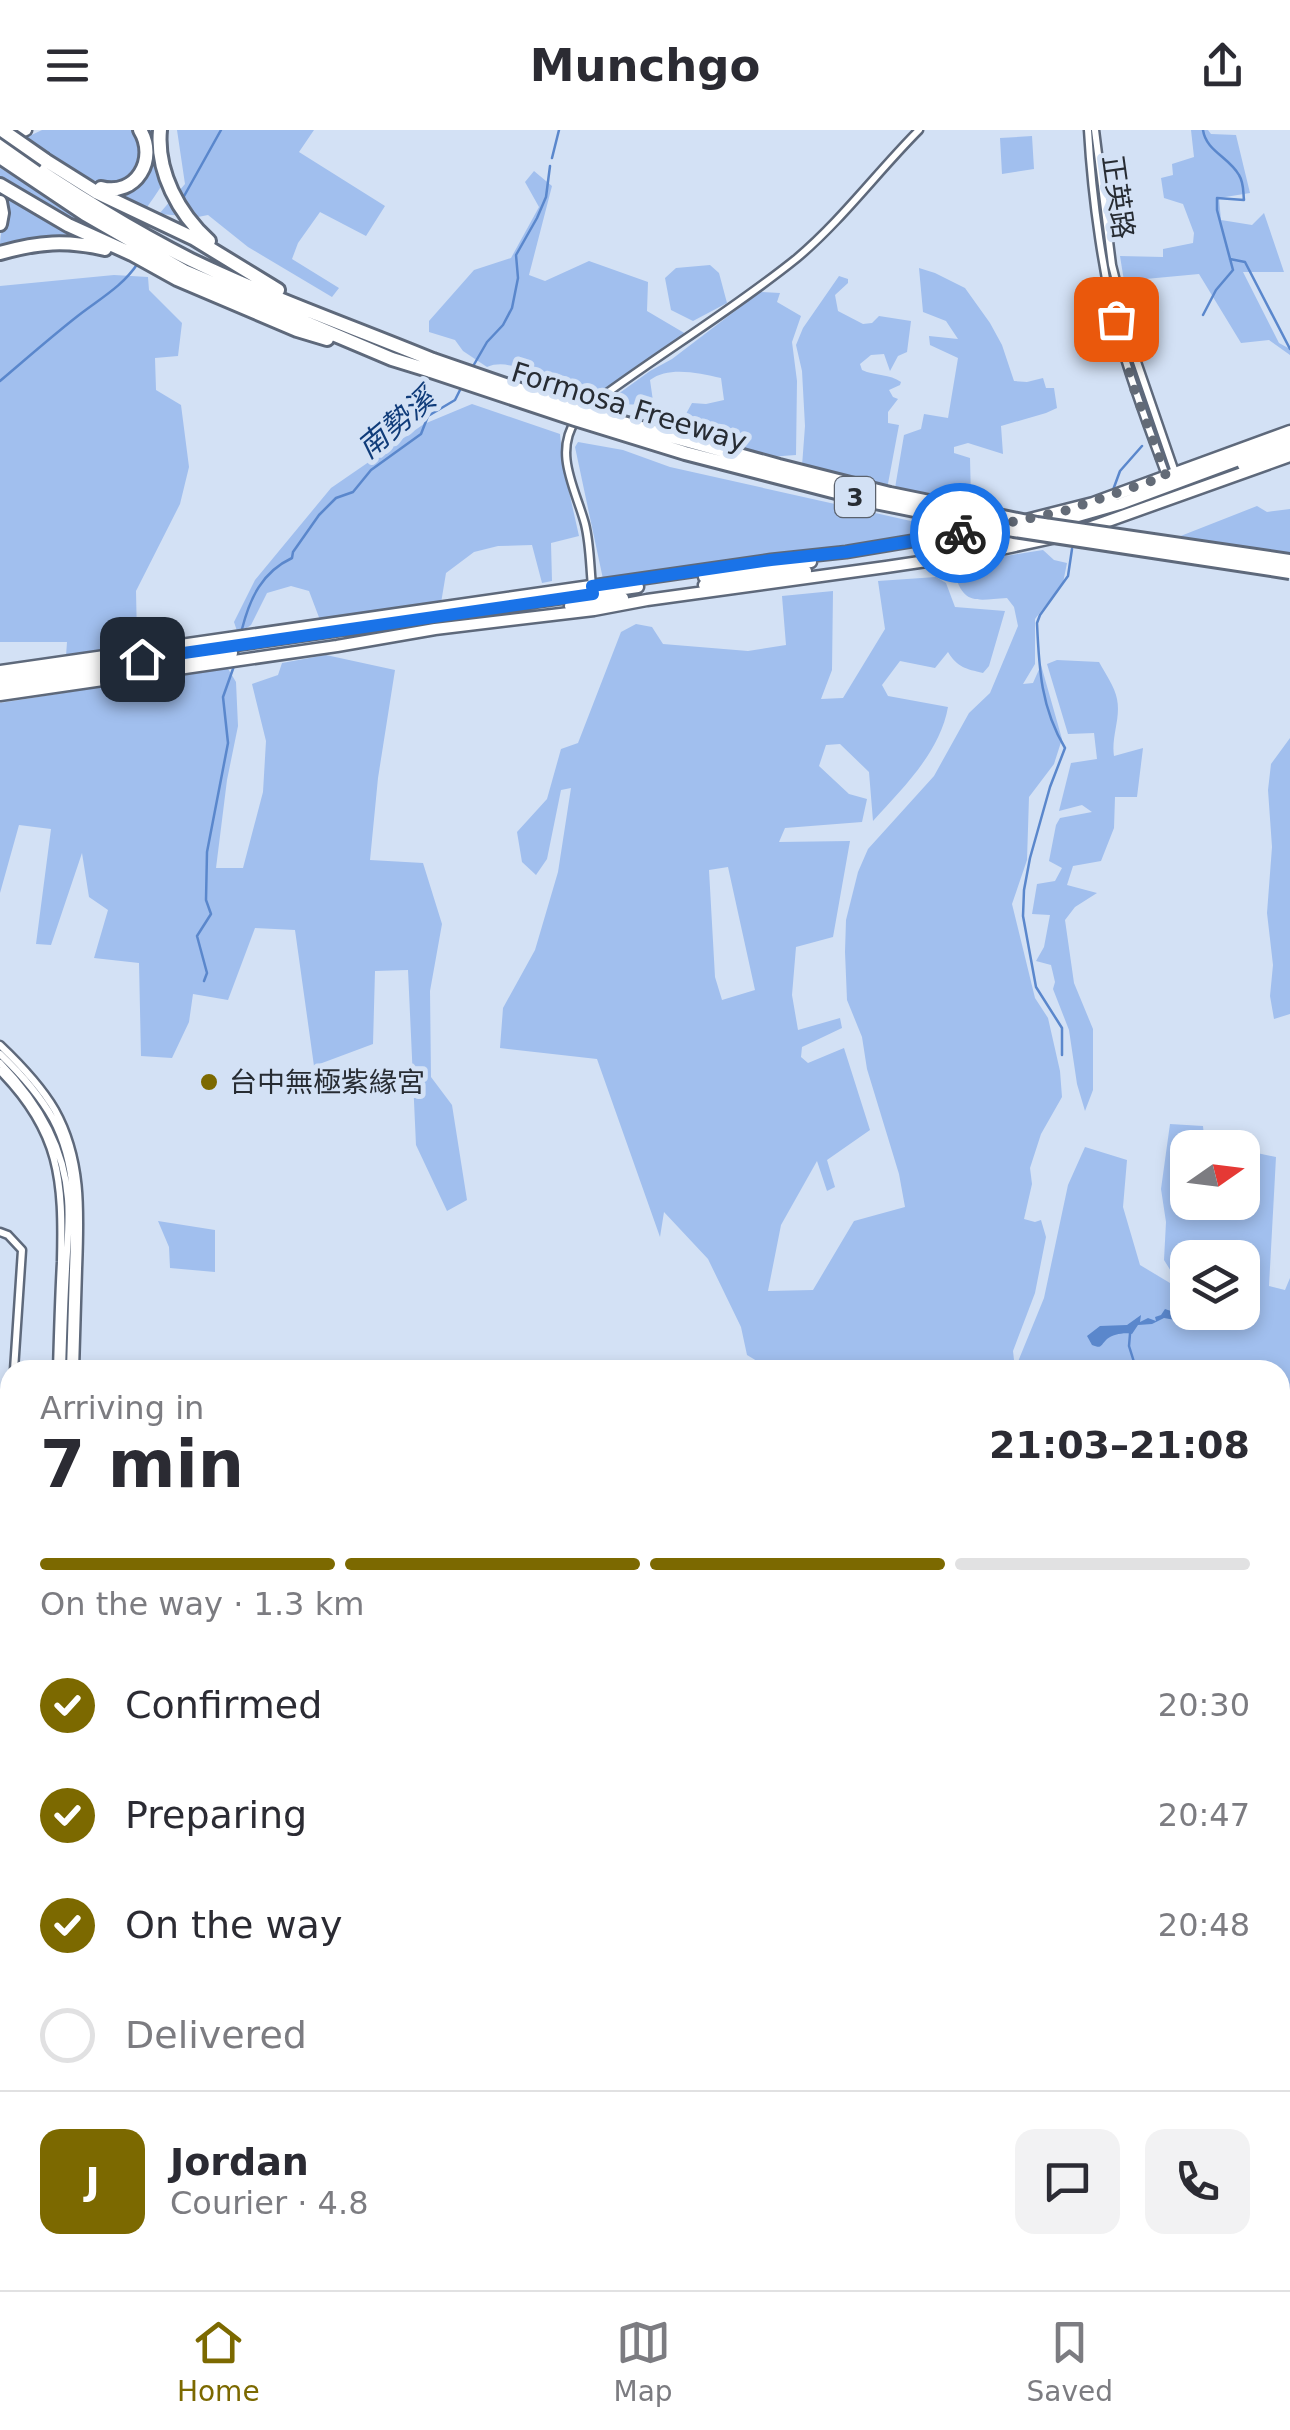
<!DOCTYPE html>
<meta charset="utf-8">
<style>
body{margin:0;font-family:"DejaVu Sans","Noto Sans TC",sans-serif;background:#f2f2f3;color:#2b2b33;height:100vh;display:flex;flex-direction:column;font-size:38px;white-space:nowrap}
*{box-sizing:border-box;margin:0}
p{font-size:32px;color:#7c7c81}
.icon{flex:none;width:55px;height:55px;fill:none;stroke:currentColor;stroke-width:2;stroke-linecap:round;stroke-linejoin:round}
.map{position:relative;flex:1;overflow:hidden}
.drawer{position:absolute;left:0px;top:1230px;width:1290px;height:930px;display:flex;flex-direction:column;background:#fff;border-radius:30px 30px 0 0;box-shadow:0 5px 15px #0003}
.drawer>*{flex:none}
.needle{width:65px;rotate:76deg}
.controls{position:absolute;left:1170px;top:1000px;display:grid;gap:20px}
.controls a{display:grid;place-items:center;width:90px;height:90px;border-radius:20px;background:#fff;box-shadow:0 5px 15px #0003;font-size:50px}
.pin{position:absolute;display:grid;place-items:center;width:85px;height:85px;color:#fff;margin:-42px;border-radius:20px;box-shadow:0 5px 15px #0006}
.courier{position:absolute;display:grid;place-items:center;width:100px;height:100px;margin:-50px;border:8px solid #1a73e8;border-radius:50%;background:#fff;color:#222;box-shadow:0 2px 12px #0007}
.head em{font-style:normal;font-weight:700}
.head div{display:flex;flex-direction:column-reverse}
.head{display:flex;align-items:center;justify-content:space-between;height:170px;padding:0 40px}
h1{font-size:65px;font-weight:700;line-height:75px}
.bar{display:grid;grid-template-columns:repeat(4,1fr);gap:15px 10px;align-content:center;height:120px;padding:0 40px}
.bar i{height:12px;border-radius:8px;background:#e1e1e2}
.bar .current{background:#7c6900}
.bar p{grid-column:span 4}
.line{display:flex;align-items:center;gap:25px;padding:0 40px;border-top:2px solid #e1e1e2}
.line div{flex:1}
.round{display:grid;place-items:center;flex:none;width:105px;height:105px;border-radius:20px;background:#f2f2f3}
ol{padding:0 40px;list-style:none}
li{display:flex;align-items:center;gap:30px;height:110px}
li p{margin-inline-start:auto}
li .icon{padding:10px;border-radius:50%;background:#7c6900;color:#fff;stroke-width:4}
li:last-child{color:#7c7c81}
li i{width:55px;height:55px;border:5px solid #e1e1e2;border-radius:50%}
header{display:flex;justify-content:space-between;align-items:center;height:130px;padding:0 40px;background:#fff;font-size:45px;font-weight:700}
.tab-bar{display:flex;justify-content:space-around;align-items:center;height:140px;border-top:2px solid #e1e1e2;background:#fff;font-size:28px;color:#7c7c81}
.tab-bar a{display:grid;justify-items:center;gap:5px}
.tab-bar .current{color:#7c6900}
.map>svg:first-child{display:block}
</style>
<header><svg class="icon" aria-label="menu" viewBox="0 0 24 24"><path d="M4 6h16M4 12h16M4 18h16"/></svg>Munchgo<svg class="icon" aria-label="share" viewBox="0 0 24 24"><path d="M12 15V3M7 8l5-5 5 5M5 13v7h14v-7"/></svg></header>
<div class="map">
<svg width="1290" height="2160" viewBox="0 0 1290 2160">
<rect width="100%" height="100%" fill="#d3e1f5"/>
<path fill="#c4d6ef" d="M1280 1828 1290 1829V2160H804L806 2150H1280Z
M408 2150H591L577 2160H407Z"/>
<path fill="#a1bfee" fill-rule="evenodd" d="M42 0H131C137 10 141 20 137 31 121 75 69 40 44 26L46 21 43 18 39 21 23 9Z
M145 0H152L153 18H167C172 46 161 56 146 79L108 62 141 49Z
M177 0H314L299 22 385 76 366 106 320 82 298 113 292 129 339 158 332 167 248 117 208 85 198 87 159 84 185 54Z
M1191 0H1208L1211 4 1236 5 1250 63 1219 68 1221 90 1252 95 1264 83 1284 142H1243L1279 213 1290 219V225L1269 210 1241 213 1199 144 1124 151 1120 126 1163 127V119L1193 113 1194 103 1183 74 1164 68 1161 48 1173 45 1172 34 1194 27Z
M1032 6 1034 39 1002 44 1000 8Z
M0 38 112 106 108 112 36 72 0 47Z
M534 41 552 56 529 145 545 151 589 131 648 152 647 181 686 204 582 274 541 259 543 247C525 241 506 229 487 237L463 221 455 210 429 202V191L474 140 511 128 539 77 525 52Z
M0 61 90 111C59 103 31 106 0 116 0 96 10 82 0 61Z
M710 135 719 143 727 173 693 191 671 180 665 148 676 138Z
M919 138 935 143 965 158 990 193 1002 215 1014 251 1027 252 1043 248 1046 258H1054L1057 278 1046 283 1001 296 1003 324 968 313 954 317V323L970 328 971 369 895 358 904 305 921 299 924 284 948 288 958 228 930 215 929 206 958 209 946 191 923 182Z
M114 145 148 147 149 160 182 193 178 226 155 228 156 260 181 275 189 337 180 374 136 461 137 508 105 525 66 526 67 512H0V156Z
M839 146 848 149V153L835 165 838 181 863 194 872 193 879 186 911 191 907 222 898 226 890 241 884 224 871 225 860 234 862 240C875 246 890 244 901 252L900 255 889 260 893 267 898 269 888 282V293L899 295 887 359 802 336 805 296 802 241 796 215 803 198Z
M760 162 780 163 777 172 801 186 792 212 797 251 796 325 768 327 676 302 692 273 706 274 724 270 721 248C698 243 669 236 650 250L653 271C639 277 622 274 607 272L650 241 672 229Z
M472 274 560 304 563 335 579 406 551 413 552 451 542 453 532 415 498 416 474 422 446 443 441 473 320 490 309 461 291 456 267 463 251 495 238 504 234 492 255 450 331 358 424 294Z
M578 312 623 320 670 337 951 400 603 449 575 317Z
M1257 376 1267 382 1290 379V427L1173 409Z
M1043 420 1054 430 1067 433 1063 453 1035 489V534L1023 554 1033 553 1041 535 1062 609 1054 634 1029 667 1027 730 1012 774 1035 868 1048 888 1060 941 1062 967 1041 1004 1030 1038 1032 1054 1024 1089 1035 1092 1041 1090 1046 1107 1035 1163 1013 1221 1015 1239 1044 1168 1068 1055 1085 1017 1127 1030 1123 1077 1140 1135 1175 1156 1174 1146 1164 1130 1166 1092 1161 1059 1170 994 1203 996 1205 1017 1188 1018V1072L1209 1073 1210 1081H1220L1223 1073 1242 1072 1243 1020 1276 1027 1269 1156 1285 1160 1290 1148V1823L1280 1822V1240H772L747 1225 741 1197 708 1129 664 1082 660 1107 597 929 500 918 503 878 535 820 558 742 571 658 561 660 547 729 536 745 522 732 517 702 547 669 561 619 578 613 621 502 636 494 652 497 663 514 748 521 786 515 782 466 833 461 832 540 821 569 843 568 885 499 878 451 936 447 946 453 955 477 1005 481 989 536 983 543C966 539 957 537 948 522L935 538 900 531 882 555 888 566 948 577C940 622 903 658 873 691L869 642 840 614 826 615 819 636 849 664 867 669 862 692 785 698 779 712 850 711 833 807 796 817 792 865 798 900 840 888 842 898 802 917 801 927 808 933 844 918 870 1000 827 1030 835 1057 827 1061 817 1031 781 1095 768 1161 813 1160 854 1091 905 1077 899 1044 867 939 862 907 847 870 845 822 846 790 858 742 868 719 934 646 969 583 990 563 1018 496 1014 477 1007 468C976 470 963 476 954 441L936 437ZM728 737 755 860 722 870 715 847 709 740ZM1188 1128H1242V1182H1188Z
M326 525 395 540 378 648 370 730 423 733 442 794 430 861 431 947 452 975 467 1070 447 1081 416 1015 408 840 375 841 373 914 314 936 295 800 255 798 228 870 193 864 189 892 172 928 141 926 139 833 94 828 108 780 89 767 82 723 51 815 36 814 51 699 19 695 0 763V573L227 537 236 552 238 596 227 650 216 738H243L263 662 266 611 252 554 278 545 282 533Z
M1057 530 1099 532C1105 543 1115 557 1117 569 1121 588 1111 607 1114 626L1143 618 1137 667H1115L1114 698 1101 731 1073 736 1067 755 1097 763 1075 777 1065 790 1074 853 1093 899V960L1085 981 1077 954 1069 900 1053 859 1055 852 1051 835 1036 831 1044 817 1050 785 1032 784 1037 754 1055 751 1062 738 1049 731 1056 695 1060 688 1092 682 1082 675 1059 681 1071 633 1097 629 1094 603 1068 604 1047 534Z
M1290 608V884L1274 889 1270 866 1273 835 1267 783 1272 717 1268 660 1271 634Z
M158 1091 215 1100V1142L170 1138 169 1117Z
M0 2027 10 2029V2150H79L78 2160H0Z
M87 2150H328L335 2159 344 2157 345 2160H86Z"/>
<path fill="#5a87cc" d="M1165 1179 1174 1182 1175 1190 1164 1188 1152 1194 1138 1195 1132 1204C1126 1202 1113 1204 1107 1209 1100 1216 1102 1219 1092 1215L1087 1206 1100 1196 1127 1195 1141 1185 1140 1192 1148 1188 1156 1191 1155 1187 1161 1185Z"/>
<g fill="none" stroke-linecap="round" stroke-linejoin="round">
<path stroke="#5a87cc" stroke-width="2.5" d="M1203 0C1206 21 1229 27 1239 45 1244 53 1243 61 1244 70L1217 68V80L1233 140 1216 160 1203 185
M552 28 559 0
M183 68 221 0
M1230 129 1245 132 1290 219
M472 238 487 212 503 195 512 178 518 148 516 125 537 88 546 67 550 36
M0 251C26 229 52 206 79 185 101 168 123 156 138 133
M1113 360 1120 341 1142 316
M242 499C250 468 262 442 292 428L293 422 319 385 336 368 353 362 371 340 421 304 428 286 455 270 461 258
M204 851 207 843 197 806 211 784 206 770 207 722 228 613 223 567 234 536
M1062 925V898L1036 857 1023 786 1024 760 1030 728 1050 657 1065 618C1041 578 1039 539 1037 493L1040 485 1068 446 1072 419
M1130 1204 1129 1216 1134 1232
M1280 1262 1290 1275
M80 2160 82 2150"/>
<path stroke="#5a87cc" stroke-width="8" d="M351 2160 353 2150"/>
<g stroke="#5e697b" stroke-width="11">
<path id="minor" d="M1088 0C1092 69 1103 149 1121 215 1134 261 1151 304 1167 348
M1095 0 1112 135 1136 229 1176 345
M584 280C654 227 729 183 797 128 842 90 878 41 919 0
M576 290C553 323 576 360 585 394 590 414 590 436 592 456
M0 915C20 934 41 956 55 980 83 1030 80 1084 78 1139 77 1173 76 1206 75 1240
M0 924C21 944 39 964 53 989 78 1036 75 1088 73 1140 72 1173 71 1207 70 1240
M0 933C37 971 64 1015 68 1069 70 1092 67 1116 66 1139 64 1173 63 1206 62 1240
M0 941C60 1002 63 1050 61 1132 59 1168 58 1204 57 1240
M0 1102 8 1105 22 1120 14 1240
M10 1303V1369
M1280 1568 1290 1563
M1280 1585 1290 1586
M373 2150 379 2160
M380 2150 386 2160"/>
</g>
<g stroke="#5e697b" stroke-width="15">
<path id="major" d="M6 9 26 0
M1243 335 1290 318
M1026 390 1093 373 1290 301
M1050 394 1120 374 1290 311
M1083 400 1290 326
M937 414 1009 402
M941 421 1018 408
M704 447 811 432
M704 455 806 441
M570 476 623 468
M0 541 771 430 846 422 990 398
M0 549 638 457
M0 557 232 523
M0 565 337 516 435 499 594 480 647 470 886 437 987 422 1052 408"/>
</g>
<g stroke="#5e697b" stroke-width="18">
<path id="highway" d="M160 0C156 42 179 84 209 111
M0 14C61 56 125 97 191 130 270 168 353 197 433 230
M0 27 85 84 184 141 392 229 431 241
M45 30 96 62 193 108 278 160
M0 55 68 95 132 124 177 149 297 200 327 209
M101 58C136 67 158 29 140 0
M0 72 2 83 0 94
M0 123C39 112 66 110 105 119"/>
</g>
<use href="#minor" stroke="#fff" stroke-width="6"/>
<use href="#major" stroke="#fff" stroke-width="10"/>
<use href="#highway" stroke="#fff" stroke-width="12"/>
<g stroke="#5e697b" stroke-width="18" stroke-linecap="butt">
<path id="highway-bridge" d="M2 0 45 30
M433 230 587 283 779 336 890 364 1037 394 1290 431
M431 241 575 289 685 323 875 372 1014 400 1290 442"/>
</g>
<use href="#highway-bridge" stroke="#fff" stroke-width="12"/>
</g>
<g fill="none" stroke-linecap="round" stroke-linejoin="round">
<path stroke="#636b77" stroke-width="10" stroke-dasharray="0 18" d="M960 403 1064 381 1166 346 1132 253 1116 189"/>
<path stroke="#1a73e8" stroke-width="12" d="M142 529 593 464 592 456 771 430 846 422 960 403"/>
</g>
<circle fill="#7c6900" stroke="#d3e1f5" stroke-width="4" cx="209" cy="952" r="10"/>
<g text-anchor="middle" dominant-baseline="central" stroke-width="10" stroke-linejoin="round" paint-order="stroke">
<rect fill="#d3e1f5" stroke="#5b626d" stroke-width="2.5" x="835" y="347" width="40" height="40" rx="8"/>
<g font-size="25" font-weight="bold" fill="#272c33">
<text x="855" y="367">3</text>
</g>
<g font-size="28" fill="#272c33" stroke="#d3e1f5">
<text transform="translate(1118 67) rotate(82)">正英路</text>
<text transform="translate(629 277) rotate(17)">Formosa Freeway</text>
</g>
<g font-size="28" fill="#272c33" stroke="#d3e1f5" text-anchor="start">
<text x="229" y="952">台中無極紫緣宮</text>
</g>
<g font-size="30" font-style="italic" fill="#103c7a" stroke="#d3e1f5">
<text transform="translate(396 293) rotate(-40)">南勢溪</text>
</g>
</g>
</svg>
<div class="controls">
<a><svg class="needle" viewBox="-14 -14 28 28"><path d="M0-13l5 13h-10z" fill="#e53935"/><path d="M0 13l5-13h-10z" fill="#7c7c81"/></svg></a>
<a><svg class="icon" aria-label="layers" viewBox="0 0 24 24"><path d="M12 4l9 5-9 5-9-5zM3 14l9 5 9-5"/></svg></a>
</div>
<div class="pin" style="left:1116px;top:189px;background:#ea580c"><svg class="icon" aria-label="bag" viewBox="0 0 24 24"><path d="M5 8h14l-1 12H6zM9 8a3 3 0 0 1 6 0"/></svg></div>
<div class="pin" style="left:142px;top:529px;background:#1f2937"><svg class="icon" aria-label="home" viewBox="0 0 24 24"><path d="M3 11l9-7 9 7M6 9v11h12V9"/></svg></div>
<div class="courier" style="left:960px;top:403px"><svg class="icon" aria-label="bike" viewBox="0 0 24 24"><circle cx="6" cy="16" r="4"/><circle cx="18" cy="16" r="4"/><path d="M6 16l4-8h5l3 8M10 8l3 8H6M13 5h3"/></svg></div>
<section class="drawer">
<div class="head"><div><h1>7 min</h1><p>Arriving in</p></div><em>21:03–21:08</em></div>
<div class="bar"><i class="current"></i><i class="current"></i><i class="current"></i><i></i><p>On the way · 1.3 km</p></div>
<ol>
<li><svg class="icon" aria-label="check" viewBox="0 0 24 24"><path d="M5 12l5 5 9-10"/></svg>Confirmed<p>20:30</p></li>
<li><svg class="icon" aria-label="check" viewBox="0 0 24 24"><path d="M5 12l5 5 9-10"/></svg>Preparing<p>20:47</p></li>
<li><svg class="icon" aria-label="check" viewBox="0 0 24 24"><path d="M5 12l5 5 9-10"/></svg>On the way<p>20:48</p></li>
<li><i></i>Delivered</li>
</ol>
<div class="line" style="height:180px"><b class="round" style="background:#7c6900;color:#fff">J</b><div><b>Jordan</b><p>Courier · 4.8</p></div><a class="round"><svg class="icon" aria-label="chat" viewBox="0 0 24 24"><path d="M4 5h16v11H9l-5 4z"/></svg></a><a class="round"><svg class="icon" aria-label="phone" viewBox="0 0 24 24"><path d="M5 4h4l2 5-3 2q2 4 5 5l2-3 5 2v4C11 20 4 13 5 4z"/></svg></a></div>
</section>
</div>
<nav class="tab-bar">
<a class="current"><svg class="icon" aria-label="home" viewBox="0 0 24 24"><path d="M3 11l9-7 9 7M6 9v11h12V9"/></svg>Home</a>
<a><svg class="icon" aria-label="map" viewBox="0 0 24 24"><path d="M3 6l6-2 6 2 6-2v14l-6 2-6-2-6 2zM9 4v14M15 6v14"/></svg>Map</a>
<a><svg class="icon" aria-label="saved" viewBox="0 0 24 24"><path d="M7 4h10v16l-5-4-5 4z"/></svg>Saved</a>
</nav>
